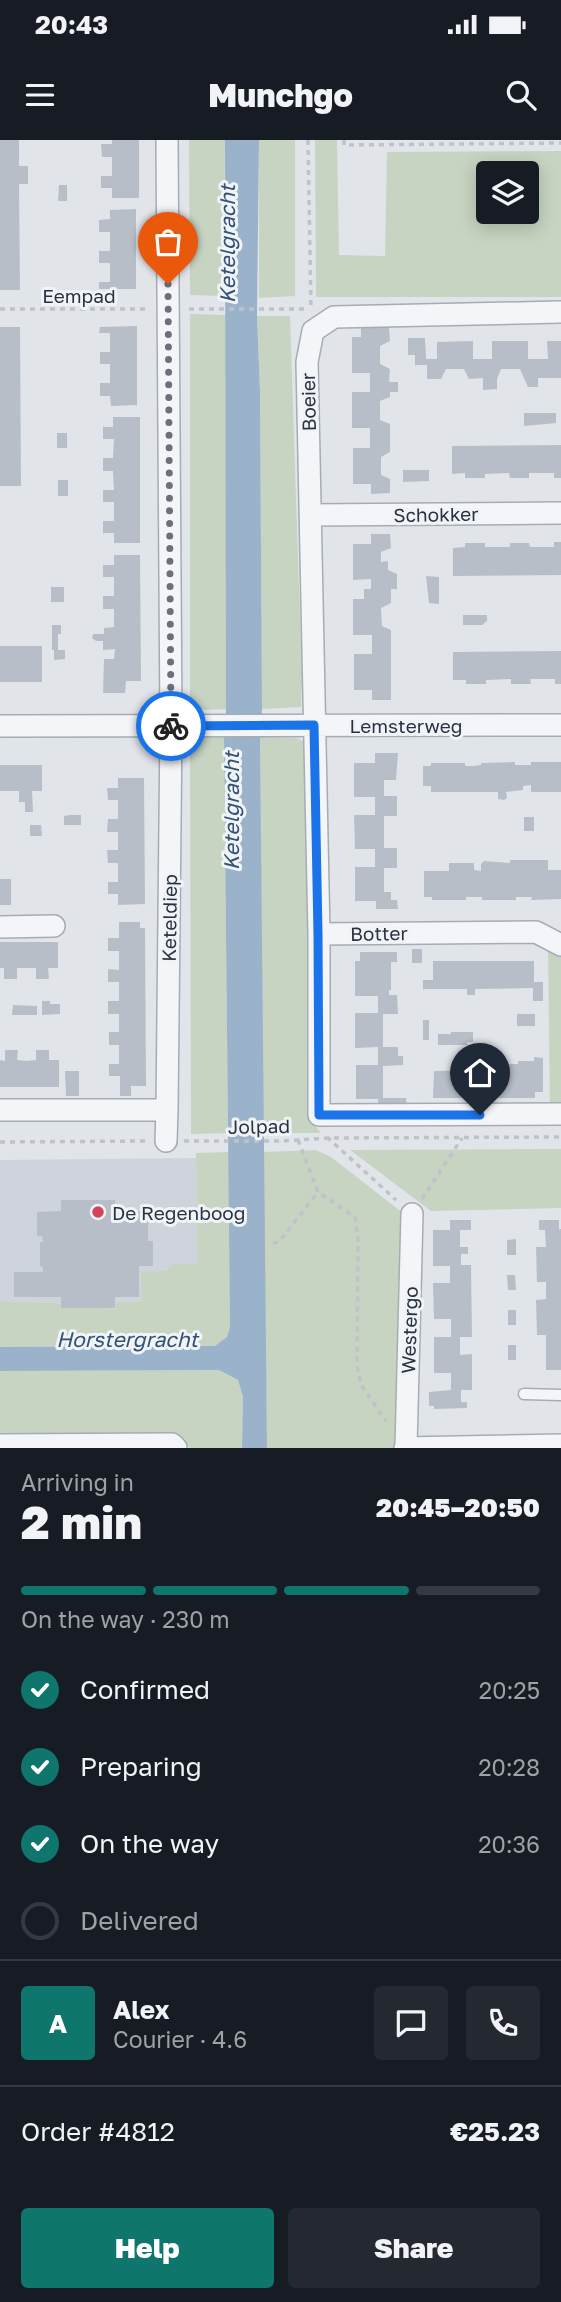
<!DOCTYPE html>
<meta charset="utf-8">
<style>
body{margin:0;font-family:"Golos Text",sans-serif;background:#242831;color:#f1f3f6;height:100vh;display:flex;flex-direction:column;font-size:26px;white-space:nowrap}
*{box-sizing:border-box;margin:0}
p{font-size:23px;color:#9ea1a6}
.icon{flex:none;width:38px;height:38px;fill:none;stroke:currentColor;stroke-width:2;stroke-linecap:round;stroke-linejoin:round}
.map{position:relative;height:1308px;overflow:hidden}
.panel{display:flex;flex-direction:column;background:#171b24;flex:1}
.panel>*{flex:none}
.controls{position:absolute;left:476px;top:21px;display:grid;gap:14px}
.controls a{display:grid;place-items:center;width:63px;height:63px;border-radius:7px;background:#171b24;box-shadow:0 4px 18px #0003;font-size:35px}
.pin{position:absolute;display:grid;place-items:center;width:60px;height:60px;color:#fff;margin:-72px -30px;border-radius:50% 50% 50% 0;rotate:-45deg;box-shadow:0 0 7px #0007}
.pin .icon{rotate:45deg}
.courier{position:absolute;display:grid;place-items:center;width:70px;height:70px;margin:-35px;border:5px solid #1a73e8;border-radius:50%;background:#fff;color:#222;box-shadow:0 2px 9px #0007}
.overview em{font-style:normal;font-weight:800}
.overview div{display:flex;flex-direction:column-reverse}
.overview{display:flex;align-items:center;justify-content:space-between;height:119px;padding:0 21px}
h1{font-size:46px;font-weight:800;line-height:52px}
.bar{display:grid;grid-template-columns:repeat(4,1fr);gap:10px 7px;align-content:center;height:84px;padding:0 21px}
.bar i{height:9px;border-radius:5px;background:#363941}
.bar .active{background:#0f766e}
.bar p{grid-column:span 4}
.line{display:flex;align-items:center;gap:18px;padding:0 21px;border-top:2px solid #363941}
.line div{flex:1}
.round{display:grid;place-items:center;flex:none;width:74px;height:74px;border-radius:7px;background:#242831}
ol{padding:0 21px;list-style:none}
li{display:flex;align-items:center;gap:21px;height:77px}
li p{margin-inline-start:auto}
li .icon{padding:7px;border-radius:50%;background:#0f766e;color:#fff;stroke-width:4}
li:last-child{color:#9ea1a6}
li i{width:38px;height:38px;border:4px solid #363941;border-radius:50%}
.action{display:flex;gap:14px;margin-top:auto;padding:14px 21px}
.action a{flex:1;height:80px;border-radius:7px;background:#0f766e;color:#fff;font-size:28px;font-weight:800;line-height:80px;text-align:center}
.action a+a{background:#242831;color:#f1f3f6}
.status{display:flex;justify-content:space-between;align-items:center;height:49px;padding:0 35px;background:#171b24;direction:ltr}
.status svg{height:19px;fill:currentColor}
header{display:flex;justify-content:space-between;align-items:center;height:91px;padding:0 21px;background:#171b24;font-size:32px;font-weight:800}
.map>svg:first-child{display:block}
</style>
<div class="status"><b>20:43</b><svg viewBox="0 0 49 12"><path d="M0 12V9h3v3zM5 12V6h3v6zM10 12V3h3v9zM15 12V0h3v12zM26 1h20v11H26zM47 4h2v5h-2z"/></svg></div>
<header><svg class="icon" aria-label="menu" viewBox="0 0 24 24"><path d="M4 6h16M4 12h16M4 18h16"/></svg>Munchgo<svg class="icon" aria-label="search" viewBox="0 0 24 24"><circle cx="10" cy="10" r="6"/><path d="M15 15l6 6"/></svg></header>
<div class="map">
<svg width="561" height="1308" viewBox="0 0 561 1308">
<rect width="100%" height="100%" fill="#e1e5ea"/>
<path fill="#cfd4dc" d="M196 1018 197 1125 172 1124 142 1161 117 1162V1169L55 1163 0 1161V1020Z"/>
<path fill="#c7d4c2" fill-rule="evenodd" d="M189 0H225L224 156 190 155Z
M259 0H295V156L259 158Z
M315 0H337L339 115 385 116 387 12 561 11V157H316ZM488 33H527V72H488Z
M190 174 226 175V569L205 570 190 565Z
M257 176H290L302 536 301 567 262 569 260 252Z
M200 596 224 597 228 993 191 994 190 600Z
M260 597 297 598 303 601 306 629 310 961 313 984 321 993H263Z
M548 804 561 809V968H550Z
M561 1009V1068L431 1071 350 1010Z
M316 1010 331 1017 408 1077 401 1298 394 1308H267L263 1012Z
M229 1012 230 1187C228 1197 225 1201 215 1206L0 1207V1161L55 1163 116 1169V1162L142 1161 141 1132 166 1131 172 1124H197L196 1013Z
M219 1230 238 1240 243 1258 242 1308H191L175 1299 147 1294 0 1296V1231Z"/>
<path fill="#9bb2cb" d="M225 0H259L257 176 260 252 262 569 260 597 267 1308H242L243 1257 238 1240 219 1230 0 1231V1207L215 1206 227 1197 230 1187 224 597 226 569Z"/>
<path fill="#b8bec7" d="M0 0H19V26H28V44H19L20 150H0Z
M112 0H139V58H112V48H101V36H112V17H102L101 4H112Z
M59 45H67V61H58Z
M136 69V149H99V142H110V123H99V111H110V92H99V80L110 79V70Z
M137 186V265L111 266 110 256H100V243H110V224H100V212H110V193H99L100 187Z
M0 187H20L21 346H0Z
M361 187H389L390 201 380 206V224L390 229 389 242H398V252H390V257L380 261V280L390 284V312L381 317V335L390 339V353L371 354V344H353V308H370V288H352V252H370V233H352V197H361Z
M408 198H425L426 219H437V202L473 201V219H492V201H528V219H548L547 201H561V238H538V247H528L520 229H501L497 239V249L483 250V238L469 239 464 229H446L441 239H427V225H415V215H408Z
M524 273H556V283L524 286Z
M113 277H140V403H114V393H103V381H114V362H103V350H114L113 331H103V318H113L114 299H103V287H113Z
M57 293H67V308H57Z
M561 305V338H554V333H529V338H510L509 333 485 334V338H465V333L452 334V306Z
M403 330H429V341L403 342Z
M58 340H68V356H58Z
M371 394H390L391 408 381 412V422L388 421V430L397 434V449H391V463L381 468 382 486 391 490V560H372V550H354V514H372V495H353V459H364V449H371V439L353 440V404H371Z
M554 402H561V435L453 436V408L465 407V403H485V407H510V403H529L530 407H554Z
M114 415H140L141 541H126L125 553H103L104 519H114L115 509 103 510V501H96L92 498 93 494H104V488L114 487V469H103V456H114V437H103V425H114Z
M426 436 439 437V464L429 463Z
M51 447H64V462H51Z
M463 475H487V481L482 485H463Z
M52 485H61V494H58V510H65V519L54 520V510H52Z
M0 506H42V542H0Z
M561 511V544H555V539H530L531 544H511V539L486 540V544H466V540H453V512Z
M375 613H398L396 640H384V656H397V676H384V708H397V728H384V752H391V760H397L398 769H376V761H355V727H375V709H355L354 675H375V657H354V623H375Z
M515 622V625H531V622H561V652H531V645L523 646V650L506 652 507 658 504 660 498 659V652H431V646H423V626H431V623H465V626H473L481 625V623Z
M0 625H42V651H32L33 672H25V662H19V651H0Z
M118 638H144L145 764 118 765V754H108V742H118V723H108L107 710H118V692H107L108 679H118V660H108L107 648H118Z
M70 675H81V685H64V676Z
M524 677H534V691H524Z
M30 685H41L42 696H30Z
M510 720H548V730H561V759L531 760 532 757H516V760H482V757H466V760H432V757H424V731H449V723H474V730L481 731V724L484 721 510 723Z
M0 739H11V765H0Z
M119 782H140V788H145L146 946H131V956H120V936H109V924H119V905H109V892H119V874H108V861H119V842H108V829L119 830V811H108V798H119Z
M0 802H58V828H48L49 839H36V828H17V839H4V828H0Z
M412 809H422V823H412Z
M360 812H397V822H391V850H389V855H397L398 874H383V907H398V916H403V925L383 926V958H406L407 968H378V959H356V925H378V907L355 908V873H378V856H355V821H360Z
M433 821H534V842H543V861H533V848L475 849V855H467V849H423V840H433Z
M42 861H50V864H60V874L42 875Z
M13 865 37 866V875H12Z
M517 874H535V886H517Z
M423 880H429V900H423Z
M451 892H473V902H467V905H438V894H451Z
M5 910H18L17 920 27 921 36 920V910H49V920H59V947H0V920L5 921Z
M534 917 543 918V952H535V958H433L434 931 492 930V924H518V921H534Z
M65 931H79V956H66Z
M61 1060H115L114 1074H120L121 1071H148V1101H153V1126H139V1157H115V1168H61V1157H14V1132H43V1127L40 1126V1102H43L42 1096H37V1072L61 1071Z
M450 1080H471V1090H460V1107H468V1114H461V1125H471L472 1197H460V1215L472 1214V1250H461V1262H467V1268L434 1269V1266H429V1252L451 1250V1233H434V1197H451V1179H434L433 1143H450V1126H433V1090H450Z
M539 1080H559V1089H561V1230H546V1195H537L536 1160 546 1159V1142H537L536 1107H546L545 1090H539Z
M516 1099V1115H507V1100Z
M507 1135H515L516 1150H508Z
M508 1170H516V1185H508Z
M508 1205H516V1220H508Z"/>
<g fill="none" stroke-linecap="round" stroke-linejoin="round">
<g stroke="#a6acb4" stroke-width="13">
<path id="lane" d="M524 1254 561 1255"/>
</g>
<g stroke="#a6acb4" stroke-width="24">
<path id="street" d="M561 172 334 177 313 191 307 222 319 794 536 792 561 805
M310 375 561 373
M0 586 561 585
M0 787 54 786
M319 794V975L561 974
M0 970H167L171 586 167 0
M166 1001 167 970
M0 1305 172 1304 176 1308
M406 1307 412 1074
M405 1308 561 1305"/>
</g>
<path stroke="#bfc2c9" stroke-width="3.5" stroke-dasharray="5 5" stroke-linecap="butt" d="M308 0 311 169
M344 0V5L561 3
M0 169H150
M189 169H308
M327 997 396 1060
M298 1000 318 1052 355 1077 358 1100 357 1225 361 1245 386 1281
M184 1001H283L328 998 561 997
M0 1002 145 1001
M422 1059 462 998
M273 1103 279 1102 318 1052"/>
<use href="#lane" stroke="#f4f5f8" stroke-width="10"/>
<use href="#street" stroke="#f4f5f8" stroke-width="21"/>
</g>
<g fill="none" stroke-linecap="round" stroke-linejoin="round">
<path stroke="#69717d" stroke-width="7" stroke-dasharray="0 12.6" d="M168 144 171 586"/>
<path stroke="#1a73e8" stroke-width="9" d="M171 586 314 585 318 794 319 975H480"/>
</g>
<circle fill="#d24459" stroke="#f1f4f7" stroke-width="2.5" cx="98" cy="1072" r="7"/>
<g text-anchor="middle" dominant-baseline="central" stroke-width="6" stroke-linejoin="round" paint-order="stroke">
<g font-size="19" fill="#293242" stroke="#f1f4f7">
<text x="79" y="155">Eempad</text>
<text transform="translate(308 262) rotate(-91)">Boeier</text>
<text transform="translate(436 374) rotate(-1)">Schokker</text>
<text x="406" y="585">Lemsterweg</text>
<text transform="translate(169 778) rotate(-89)">Keteldiep</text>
<text transform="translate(379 793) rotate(-1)">Botter</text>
<text transform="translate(259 986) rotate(-1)">Jolpad</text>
<text transform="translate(409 1190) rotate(-88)">Westergo</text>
</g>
<g font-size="19" fill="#293242" stroke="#f1f4f7" text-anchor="start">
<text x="112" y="1072">De Regenboog</text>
</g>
<g font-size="21" font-style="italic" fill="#325177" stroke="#f1f4f7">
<text transform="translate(227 104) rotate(-90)">Ketelgracht</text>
<text transform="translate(231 671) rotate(-90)">Ketelgracht</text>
<text x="127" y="1199">Horstergracht</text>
</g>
</g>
</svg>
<div class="controls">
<a><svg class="icon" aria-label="layers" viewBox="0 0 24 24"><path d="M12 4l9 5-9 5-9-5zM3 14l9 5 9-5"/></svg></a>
</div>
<div class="pin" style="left:168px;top:144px;background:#ea580c"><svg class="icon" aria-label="bag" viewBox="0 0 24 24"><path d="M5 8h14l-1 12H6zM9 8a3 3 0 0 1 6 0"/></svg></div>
<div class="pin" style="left:480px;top:975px;background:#1f2937"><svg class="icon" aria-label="home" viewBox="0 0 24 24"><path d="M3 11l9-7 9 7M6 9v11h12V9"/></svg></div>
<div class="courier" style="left:171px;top:586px"><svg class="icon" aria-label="bike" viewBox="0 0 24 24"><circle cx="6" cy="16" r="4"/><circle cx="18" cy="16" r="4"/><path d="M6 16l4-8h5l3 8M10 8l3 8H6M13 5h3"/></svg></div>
</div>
<section class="panel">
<div class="overview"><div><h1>2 min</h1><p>Arriving in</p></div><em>20:45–20:50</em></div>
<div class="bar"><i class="active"></i><i class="active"></i><i class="active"></i><i></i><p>On the way · 230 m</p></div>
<ol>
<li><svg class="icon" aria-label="check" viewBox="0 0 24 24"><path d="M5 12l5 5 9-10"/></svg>Confirmed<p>20:25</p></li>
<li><svg class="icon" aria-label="check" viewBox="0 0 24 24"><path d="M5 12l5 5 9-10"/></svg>Preparing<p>20:28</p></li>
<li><svg class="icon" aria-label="check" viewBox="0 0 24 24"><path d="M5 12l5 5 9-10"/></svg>On the way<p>20:36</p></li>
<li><i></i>Delivered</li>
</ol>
<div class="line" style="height:126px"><b class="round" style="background:#0f766e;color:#fff">A</b><div><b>Alex</b><p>Courier · 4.6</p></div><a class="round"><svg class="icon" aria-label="chat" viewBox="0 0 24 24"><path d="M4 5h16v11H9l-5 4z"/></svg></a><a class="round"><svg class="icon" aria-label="phone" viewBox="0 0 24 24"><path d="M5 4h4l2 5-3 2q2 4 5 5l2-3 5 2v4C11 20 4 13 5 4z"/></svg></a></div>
<div class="line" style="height:91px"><div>Order #4812</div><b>€25.23</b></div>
<div class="action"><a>Help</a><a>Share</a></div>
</section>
